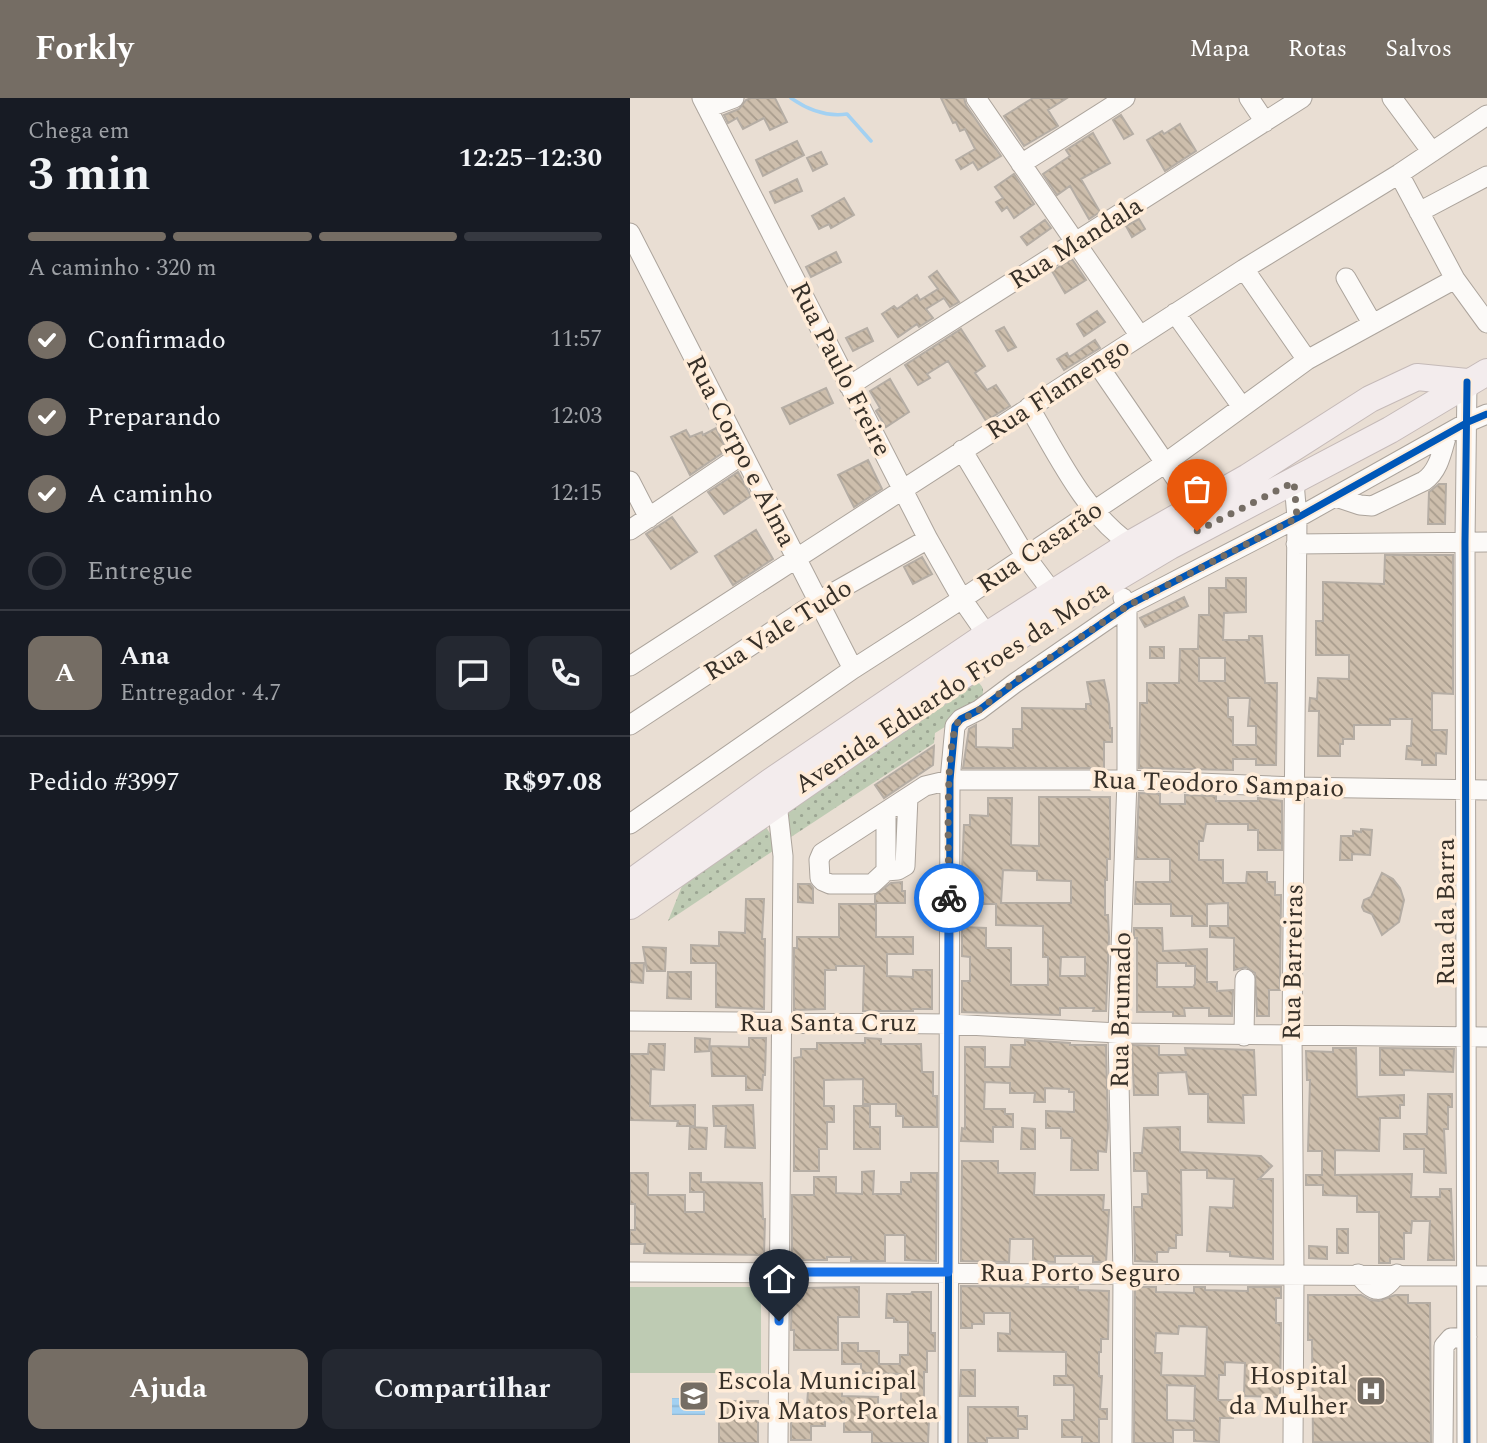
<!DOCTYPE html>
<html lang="pt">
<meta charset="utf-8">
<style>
body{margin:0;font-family:Spectral,serif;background:#242831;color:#f1f3f6;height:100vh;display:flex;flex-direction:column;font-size:26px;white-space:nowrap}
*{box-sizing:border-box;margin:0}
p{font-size:23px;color:#9ea1a6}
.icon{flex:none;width:38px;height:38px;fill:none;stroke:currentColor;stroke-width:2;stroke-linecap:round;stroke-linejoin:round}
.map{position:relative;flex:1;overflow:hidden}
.side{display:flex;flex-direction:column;background:#171b24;width:630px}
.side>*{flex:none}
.pin{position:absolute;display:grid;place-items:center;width:60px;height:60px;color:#fff;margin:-72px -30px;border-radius:50% 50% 50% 0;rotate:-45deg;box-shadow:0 0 7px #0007}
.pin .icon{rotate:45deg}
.courier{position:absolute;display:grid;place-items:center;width:70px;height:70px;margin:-35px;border:5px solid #1a73e8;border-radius:50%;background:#fff;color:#222;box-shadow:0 2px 9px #0007}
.head em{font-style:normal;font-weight:700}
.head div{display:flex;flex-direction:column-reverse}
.head{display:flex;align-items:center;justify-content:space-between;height:119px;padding:0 28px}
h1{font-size:46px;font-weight:700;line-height:52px}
.bar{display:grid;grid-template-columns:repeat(4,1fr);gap:10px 7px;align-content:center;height:84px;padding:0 28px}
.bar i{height:9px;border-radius:5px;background:#363941}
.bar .active{background:#756d64}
.bar p{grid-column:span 4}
.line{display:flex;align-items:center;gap:18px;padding:0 28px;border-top:2px solid #363941}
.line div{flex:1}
.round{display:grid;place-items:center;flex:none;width:74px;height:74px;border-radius:14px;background:#242831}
ol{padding:0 28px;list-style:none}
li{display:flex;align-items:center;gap:21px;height:77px}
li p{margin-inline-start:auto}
li .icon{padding:7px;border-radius:50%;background:#756d64;color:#fff;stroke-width:4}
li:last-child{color:#9ea1a6}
li i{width:38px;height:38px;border:4px solid #363941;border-radius:50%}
.button{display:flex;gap:14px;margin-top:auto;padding:14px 28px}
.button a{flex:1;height:80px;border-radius:14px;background:#756d64;color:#fff;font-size:28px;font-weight:700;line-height:80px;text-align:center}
.button a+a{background:#242831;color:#f1f3f6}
header{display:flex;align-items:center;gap:42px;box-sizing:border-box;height:98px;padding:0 35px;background:#756d64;color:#fff}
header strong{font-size:33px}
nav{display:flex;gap:38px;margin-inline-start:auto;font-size:24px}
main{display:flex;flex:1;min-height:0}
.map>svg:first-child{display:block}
</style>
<header>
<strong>Forkly</strong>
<nav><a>Mapa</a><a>Rotas</a><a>Salvos</a></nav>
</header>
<main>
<section class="side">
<div class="head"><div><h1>3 min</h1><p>Chega em</p></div><em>12:25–12:30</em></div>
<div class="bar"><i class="active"></i><i class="active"></i><i class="active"></i><i></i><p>A caminho · 320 m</p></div>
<ol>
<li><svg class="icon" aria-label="check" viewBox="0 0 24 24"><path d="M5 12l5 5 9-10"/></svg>Confirmado<p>11:57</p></li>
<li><svg class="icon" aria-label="check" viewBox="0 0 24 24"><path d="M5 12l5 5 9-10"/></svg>Preparando<p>12:03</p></li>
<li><svg class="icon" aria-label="check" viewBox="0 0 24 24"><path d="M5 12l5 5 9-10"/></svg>A caminho<p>12:15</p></li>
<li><i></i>Entregue</li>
</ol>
<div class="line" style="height:126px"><b class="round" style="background:#756d64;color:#fff">A</b><div><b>Ana</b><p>Entregador · 4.7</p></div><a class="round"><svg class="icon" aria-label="chat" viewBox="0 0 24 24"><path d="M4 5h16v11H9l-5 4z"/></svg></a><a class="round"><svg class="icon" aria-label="phone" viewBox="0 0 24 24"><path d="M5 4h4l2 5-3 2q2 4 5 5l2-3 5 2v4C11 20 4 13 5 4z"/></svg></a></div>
<div class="line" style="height:91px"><div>Pedido #3997</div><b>R$97.08</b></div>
<div class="button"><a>Ajuda</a><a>Compartilhar</a></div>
</section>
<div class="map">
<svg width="857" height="1345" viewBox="0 0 857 1345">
<defs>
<pattern id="grass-dots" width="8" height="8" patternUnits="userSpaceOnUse" patternTransform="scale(1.75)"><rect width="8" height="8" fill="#becbb3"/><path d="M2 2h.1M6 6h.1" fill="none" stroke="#9ba592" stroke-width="1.8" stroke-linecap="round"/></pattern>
<pattern id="water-rules" width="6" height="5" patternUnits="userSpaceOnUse" patternTransform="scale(1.75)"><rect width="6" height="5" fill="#a3d1f2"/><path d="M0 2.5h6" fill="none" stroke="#8db4d0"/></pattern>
<pattern id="building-back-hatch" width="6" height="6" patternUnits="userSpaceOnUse" patternTransform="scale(1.75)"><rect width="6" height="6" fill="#cdbeac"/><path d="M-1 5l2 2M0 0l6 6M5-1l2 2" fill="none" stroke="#a79b8c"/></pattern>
</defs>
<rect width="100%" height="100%" fill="#e9ded3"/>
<path fill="url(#grass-dots)" d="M344 582C375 597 318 627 305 635L304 645 158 741 159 710Z
M136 729 141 737 143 753 38 823 54 783Z"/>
<path fill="#becbb3" d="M0 1189H131V1275H0Z"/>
<path fill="url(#water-rules)" d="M42 1300H75V1317H42Z"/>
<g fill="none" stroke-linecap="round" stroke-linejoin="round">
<path stroke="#a3d1f2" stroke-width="3.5" d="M161 0C178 12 196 19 217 16L241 43"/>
</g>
<path fill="url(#building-back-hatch)" stroke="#b5ada4" stroke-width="2" fill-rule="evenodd" d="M121 0H145L157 24 140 32 134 20 113 31 107 20 98 25 94 17 109 11 116 2Z
M311 0H334L336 7 371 58 348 72 343 64 331 71 326 62 345 51 335 31 330 33 326 24 323 25Z
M403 0H437L418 12 428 28 394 48 374 18Z
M491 17 503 36 494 41 483 22Z
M550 26 566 53 535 73 517 42 532 33 534 36Z
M463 35 480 65 451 81 470 114 459 121 440 88 427 97 413 76 440 58 436 52Z
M167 43 174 57 133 78 126 62Z
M191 54 197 66 183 73 177 60Z
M384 76 404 106 384 120 377 109 372 113 366 104 373 100 365 89Z
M167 81 172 93 145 105 140 94Z
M214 100 224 117 201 130 199 126 189 131 182 118Z
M509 121 515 131 502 139 496 128Z
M415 122 421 130 397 147 391 139Z
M206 154 211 164 181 179 176 169Z
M442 161 456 182 435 195 422 173Z
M307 173 329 204 320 209 314 200 296 211 303 220 289 229 287 226 268 239 252 216 264 208 267 211 287 197 290 202 308 191 299 179Z
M467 213 475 224 454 238 447 226Z
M374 229 386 249 378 253 366 233Z
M237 230 243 243 223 253 216 240Z
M331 231 355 268 345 275 357 292 366 287 380 308 356 323 318 263 297 276 300 280 288 287 275 267Z
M465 242 470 250 434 272 427 261 437 255 439 259Z
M260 281 279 314 256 329 246 313 250 310 240 293Z
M196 290 203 305 160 326 152 310Z
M86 330 97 352 60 377 41 339 56 332 60 339 72 334 73 337Z
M238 362 252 391 224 409 208 377Z
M108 374 121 398 94 416 78 394Z
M809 386H816L815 426H798L799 394Z
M42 419 67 454 41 471 16 436Z
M126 432 143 461 103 487 85 458Z
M755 457H823V596L802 595V632H817L816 656 806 655V667H792V662L776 661 777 648H781L782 621H760V627H724V641H713V646H710V658H688L689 613H679L680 600 687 601 688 580 719 581V557H686V523H693V484L754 486Z
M292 459 302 476 283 486 274 469Z
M596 480H616V514L594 515 593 542H619V538H632L635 585H647L646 667H626V661H603V672L509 670 510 605H517V585H549L550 551H568L569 517H579V490H596ZM569 560H595V583H569ZM598 600H620L618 628H626V647H603V619H598Z
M554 499 558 508 515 529 510 520Z
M520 549H534V560H520Z
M474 582 479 606 480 630H482V644H474V670H333L339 631 346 627V649L383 650V631H392V610L456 611V606H461L457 584Z
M304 648 303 667 254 700 245 687Z
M509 695 530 696V706H555V697L586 698V703H628V700L652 703V752H628V732H618V726H576L573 743H569V762H593V785H616L617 774H637V784H645V797H651L650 892H639V918H627L625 875 616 869 604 872V840L580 839V828H598V805L577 806V828H562V818H541V806H505L506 784H540V761H506Z
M409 699H480V761H477V782H475V817H478L479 839 476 913H463L464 910H430V917L332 914V883H340V859L332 858V829L356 830V850H381V887H418V859H413V828L366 827V806H334V771H332L334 727H340V717L358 718V700H382L381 747 409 748ZM373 772 407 773V782L441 783V805H371ZM431 859H455V878H430Z
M731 731 742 732 740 757 722 756V762H710L711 738H723V733L731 734Z
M752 775 763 781 770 790 774 802 769 824 752 837 742 816 734 813 732 809 734 802 741 799Z
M272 784V793H275V805H245V797L261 785Z
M168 786H180L183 790V805L168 804Z
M116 801H134L132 841H135L134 911 86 909V865H61V847L89 848V834L115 835Z
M209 806H246V839H283V856H257V878L283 879V872H302V911H283V913H233L234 868H206V872H195V911L164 912V850H167V839H209Z
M504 830H532L533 853 577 851V884H587V893L603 892 602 918H579V910H554L555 918H543V914H507V840H504ZM527 865H556V868H565V886L563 889H527Z
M13 849 36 850 35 873H17Z
M0 865H14L13 885 0 884Z
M38 874H61V901L37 900Z
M65 940 80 941 79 953 65 954Z
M119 940H136L135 977H133L132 992H116V978H82L81 948 119 949Z
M235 940 251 941V946H291L292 974H303V998H307V1029H273V1018H266V1006H233V981L194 982V1008H204V1024H197V1051H189V1073H164V960L171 959V951H187V945H235Z
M395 942 440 945V947H476L478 1030 476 1054 468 1053V1072H441L442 1040H431V1030H416V1013L444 1014V994H439V991L415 990V1004H404L405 995H380V985L355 984 354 1011H375V1016H383V1029H363V1044L331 1043 332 1030 335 1031V949H355V969H380L381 947H395Z
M19 946H35L34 972 21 971 20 1008 65 1007V1028H47L48 1023 0 1022V956H18Z
M502 947 529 948V957H556L555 950 624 952 626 997H613L614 1025 578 1024V996H559L556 974 528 975V997H504Z
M703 950H726L727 999 774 997V1007H770V1020H750L749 1053 705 1052V1077L782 1076 781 1099H810V1091H821L824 1162H798L800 1123H782L781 1135H774V1161H760V1165H749V1114H727V1098L693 1097V1087H676V1077H692V1053H678L680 982H677L676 953 703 954Z
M750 950 824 951 823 974 774 972V977H750Z
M798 996H822V1009H818V1031H814L816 1075 794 1074V1051H774V1036H797Z
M123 1007 125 1050 95 1049 96 1028H84L83 1008Z
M224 1008H240V1029H250V1051H224Z
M60 1029 77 1030 76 1051H59Z
M550 1029V1054L631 1058 642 1068 629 1081H643V1161L600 1158V1154L577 1153 580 1109 603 1110 604 1081 577 1080V1072H551L552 1137H546V1150H539L538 1154H527V1164L505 1163 504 1109H512V1096H518L517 1073H504V1055H512L514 1030Z
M392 1030 405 1031V1051H391Z
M332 1063H368V1075H405L404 1097H474L473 1112H479L476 1164H463V1158H425V1164L403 1163V1141H380L379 1164 331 1163Z
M244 1073 243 1096H271V1084H281V1075H307L306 1163 275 1162V1137H255V1163H221V1159H197V1162H162V1097H184V1079H206V1095L232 1096V1074Z
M0 1075H18V1097H55V1114H74V1094H60V1075H71V1084L132 1085 133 1121H135L134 1157 14 1155 15 1146H0V1132H5V1106H0Z
M707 1131H718V1155H707Z
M679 1148 697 1149V1161L679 1160Z
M162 1188 175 1190 229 1189V1219H208V1252H164V1232H161Z
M331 1188 448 1189V1192L479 1193 478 1241H471V1254H469V1278H472L470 1311H477V1321H469V1345H452V1339H432V1322H444V1290L443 1287H424V1278H436V1254L368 1253V1235L380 1236V1215H354V1226H342V1230H331Z
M505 1189H526V1194L564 1195V1189H575V1192L618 1193V1189H651V1200H646V1225H651L650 1299 614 1298 615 1265 595 1264V1277H589L588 1302H604L603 1320H590L589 1344 564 1343V1332H543V1345H504ZM549 1228 577 1229 575 1278 531 1277 532 1255H525L526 1235 548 1236ZM537 1287 565 1288 564 1323 537 1322Z
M282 1194H301V1235H305V1253H297V1274H294V1309H304V1320H299L298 1345H242V1334H214V1304L195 1323V1328H181V1342H161V1322H176L179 1279H212V1298L248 1299V1310H271V1276L231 1275V1266H212V1245H228V1253H249V1266H270V1257H278V1224H264V1220H256L257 1196H281Z
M678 1197H731L740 1202 749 1203 765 1197H778V1205H800L801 1345 683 1344 682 1242H678Z
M331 1272H345V1298H330Z
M89 1303H128V1345H89Z
M338 1309H388V1318H397V1331H388V1340H357V1345H338Z"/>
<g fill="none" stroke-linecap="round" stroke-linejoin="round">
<g stroke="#aca49c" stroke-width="21">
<path id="minor" d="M72 0 298 441 332 501 357 537
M346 0 510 238
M619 0 635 24
M762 0 802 54
M77 10 104 0
M391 66 495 0
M769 76 825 181 857 225
M789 114 857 78
M0 135 223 571
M614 171 677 262
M716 180 742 225
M545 215 612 309
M468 267 566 410
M219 288 672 0
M399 309C428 357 453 413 500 446
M332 352 396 459 423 495
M0 383 19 420
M706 399 730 407 742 408 794 383C809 373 812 353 817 336
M0 432 113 356
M666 446 857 444
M0 568 614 171 769 76 857 17
M0 627 187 504 298 441
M278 699 275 768 268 772 256 773 242 786H200L193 783 190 780 189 762 192 755 295 688 320 682H497L665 689 857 692
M147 705 153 758 148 1345
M256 714V773
M0 726 223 571 332 501 534 366 677 262 825 181
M0 923 319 926 488 935 857 939
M614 938 615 881
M0 1174 857 1178
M728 1176C744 1196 751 1197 767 1176
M318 1345 320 682 325 628 331 621 349 612 385 585 497 508 667 420 838 324 857 316
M492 1345 493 1176 488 935 497 682V508L493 500
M663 1345 664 1176 662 937 667 420 664 384
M813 1345 814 1248 821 1240 837 1239
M837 1345 835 444 837 284"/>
</g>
<g stroke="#c5bab8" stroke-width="28">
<path id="highway" d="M0 785 140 684 351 541 500 446 618 379 740 301 787 279 837 284
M0 808 397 533 540 448 760 332 857 274"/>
</g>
<use href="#minor" stroke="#fcfaf8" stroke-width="19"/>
<use href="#highway" stroke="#f3eced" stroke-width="26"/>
<g stroke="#ffecd8" stroke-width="11">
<path id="cycleway" d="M318 1345 320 682 325 628 331 621 349 612 385 585 497 508 667 420 838 324 857 316
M837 1345 835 444 837 284"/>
</g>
<use href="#cycleway" stroke="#0057b8" stroke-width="7"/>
</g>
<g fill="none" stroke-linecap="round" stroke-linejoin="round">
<path stroke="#756d64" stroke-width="7" stroke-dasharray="0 12.6" d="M319 800C319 766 314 647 328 624L349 612 384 584 497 508 667 420 664 384 567 433"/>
<path stroke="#1a73e8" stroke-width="9" d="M149 1223V1174H318L319 800"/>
</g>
<defs>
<g id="hospital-square" transform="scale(1.575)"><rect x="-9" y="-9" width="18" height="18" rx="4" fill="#756d64" stroke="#ffecd8"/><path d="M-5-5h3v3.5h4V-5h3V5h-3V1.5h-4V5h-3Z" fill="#fff"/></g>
<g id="school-square" transform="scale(1.575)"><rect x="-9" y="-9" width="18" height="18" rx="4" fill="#756d64" stroke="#ffecd8"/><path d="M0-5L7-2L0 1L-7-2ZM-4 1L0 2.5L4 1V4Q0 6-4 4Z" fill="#fff"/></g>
</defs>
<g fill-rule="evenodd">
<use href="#hospital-square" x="741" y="1293"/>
<use href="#school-square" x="64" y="1298"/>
</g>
<g text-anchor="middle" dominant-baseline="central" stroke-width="7" stroke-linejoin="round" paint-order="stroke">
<g font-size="26" fill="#373028" stroke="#ffecd8">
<text transform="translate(446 145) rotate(-32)">Rua Mandala</text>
<text transform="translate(211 271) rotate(63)">Rua Paulo Freire</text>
<text transform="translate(428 291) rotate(-33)">Rua Flamengo</text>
<text transform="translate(111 353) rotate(63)">Rua Corpo e Alma</text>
<text transform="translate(410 449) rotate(-34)">Rua Casarão</text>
<text transform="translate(148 532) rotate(-32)">Rua Vale Tudo</text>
<text transform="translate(322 589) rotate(-33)">Avenida Eduardo Froes da Mota</text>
<text transform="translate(588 686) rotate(2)">Rua Teodoro Sampaio</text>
<text transform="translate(816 814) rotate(-90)">Rua da Barra</text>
<text transform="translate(663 864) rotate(-89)">Rua Barreiras</text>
<text transform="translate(491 912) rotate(-89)">Rua Brumado</text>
<text x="198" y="925">Rua Santa Cruz</text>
<text x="450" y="1175">Rua Porto Seguro</text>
</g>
<g font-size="26" fill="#373028" stroke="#ffecd8" text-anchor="end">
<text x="718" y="1278">Hospital<tspan x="718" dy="30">da Mulher</tspan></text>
<text x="87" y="1283" text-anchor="start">Escola Municipal<tspan x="87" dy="30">Diva Matos Portela</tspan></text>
</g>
</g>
</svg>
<div class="pin" style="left:567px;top:433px;background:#ea580c"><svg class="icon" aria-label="bag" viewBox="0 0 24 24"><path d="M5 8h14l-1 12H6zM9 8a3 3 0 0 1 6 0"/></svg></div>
<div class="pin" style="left:149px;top:1223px;background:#1f2937"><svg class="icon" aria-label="home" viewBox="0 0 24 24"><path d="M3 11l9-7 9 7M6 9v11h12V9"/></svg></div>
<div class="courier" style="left:319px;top:800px"><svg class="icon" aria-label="bike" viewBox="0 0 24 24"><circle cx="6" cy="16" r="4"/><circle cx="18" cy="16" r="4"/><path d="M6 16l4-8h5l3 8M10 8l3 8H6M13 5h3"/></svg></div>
</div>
</main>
